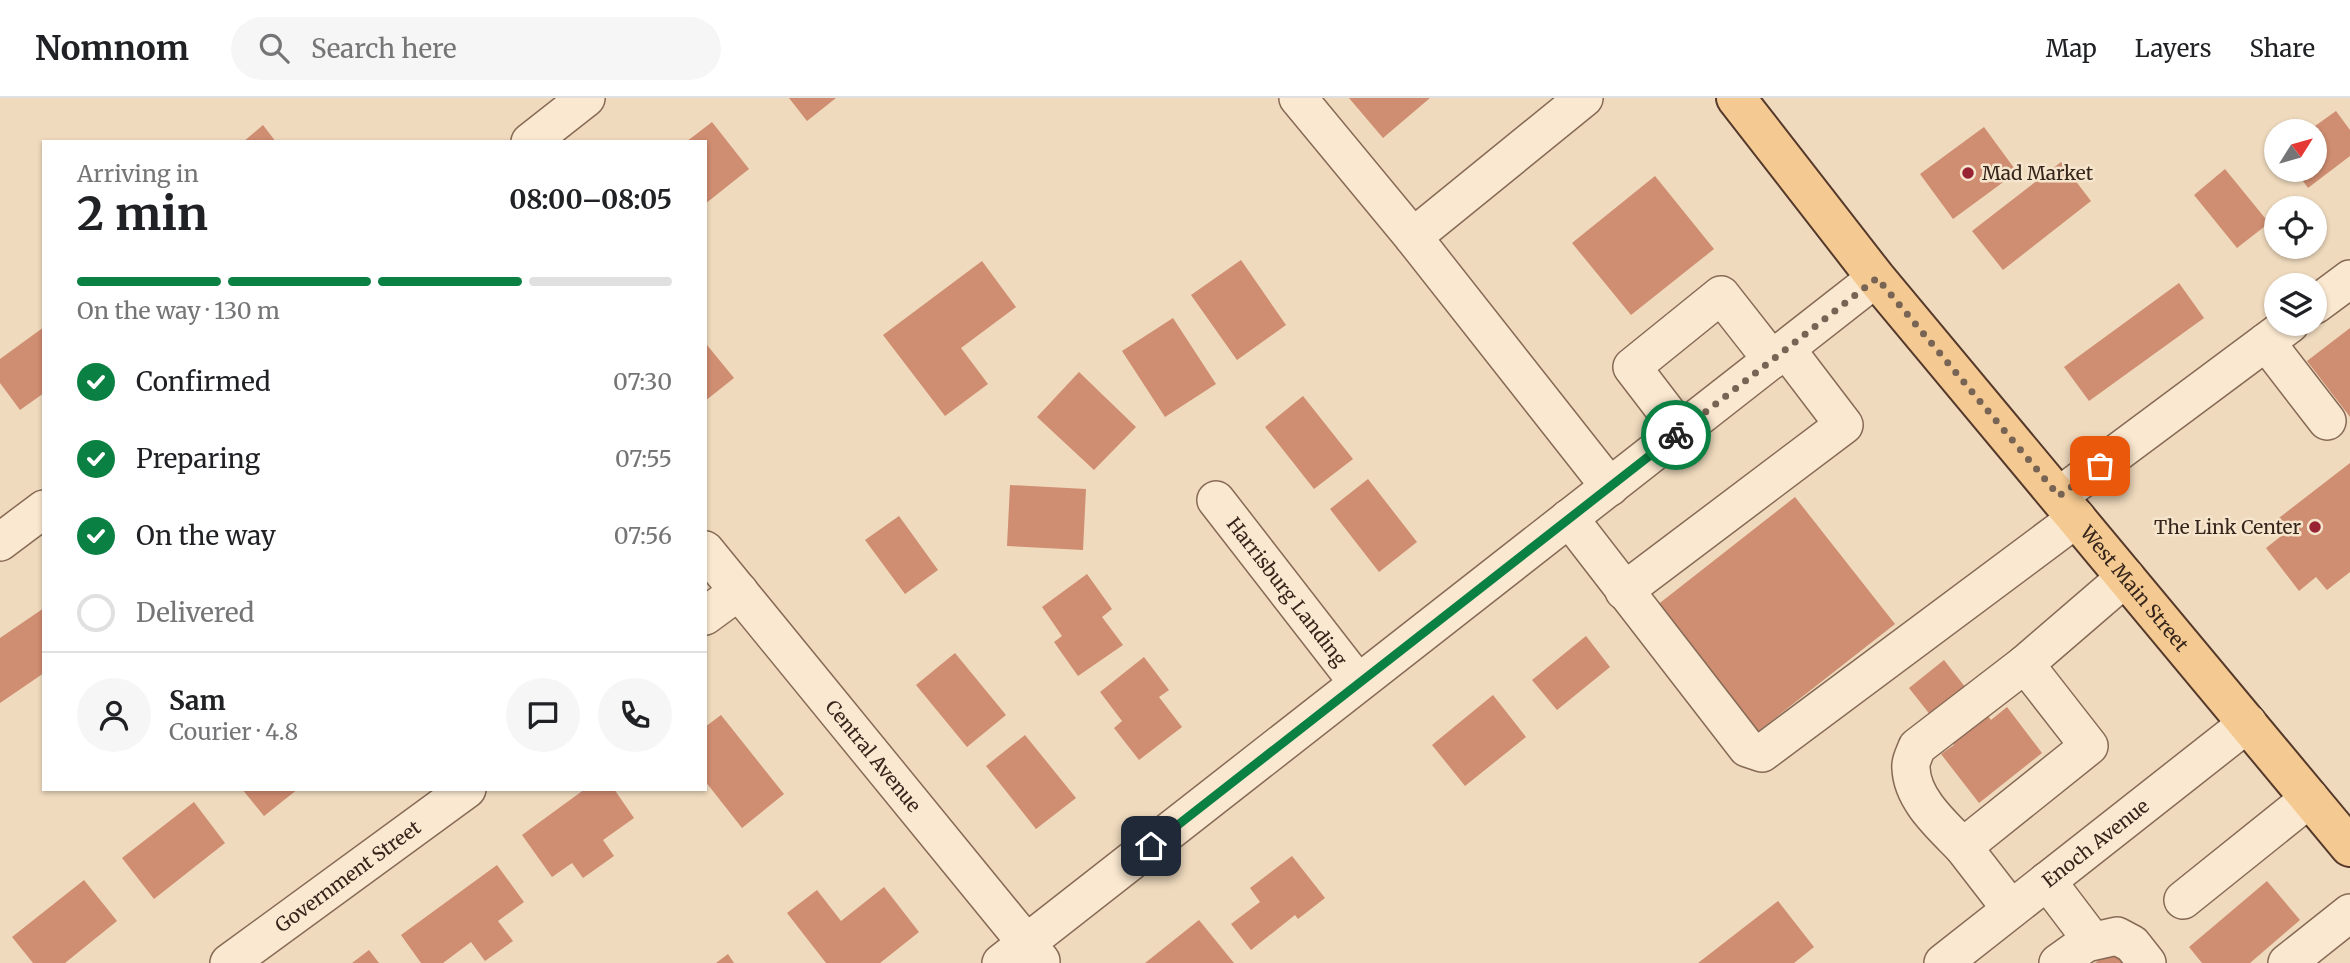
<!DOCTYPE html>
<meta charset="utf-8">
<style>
body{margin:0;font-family:Merriweather,serif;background:#f6f6f6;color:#202124;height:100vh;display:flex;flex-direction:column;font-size:26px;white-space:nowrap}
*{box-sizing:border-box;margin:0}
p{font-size:23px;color:#757577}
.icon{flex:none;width:38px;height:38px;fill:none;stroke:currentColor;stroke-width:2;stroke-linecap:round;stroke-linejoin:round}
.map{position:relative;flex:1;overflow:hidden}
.side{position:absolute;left:42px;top:42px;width:665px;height:651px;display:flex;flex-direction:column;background:#fff;border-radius:0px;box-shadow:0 2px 5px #0004}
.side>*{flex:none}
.needle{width:46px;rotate:53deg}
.controls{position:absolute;left:2264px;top:21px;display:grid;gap:14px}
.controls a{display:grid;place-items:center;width:63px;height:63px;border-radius:50%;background:#fff;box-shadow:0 2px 5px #0004;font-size:35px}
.pin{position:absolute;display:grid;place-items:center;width:60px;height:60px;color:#fff;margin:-30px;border-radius:14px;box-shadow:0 4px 10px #0006}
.courier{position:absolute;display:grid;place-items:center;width:70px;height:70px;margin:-35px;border:5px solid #0b8043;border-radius:50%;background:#fff;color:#222;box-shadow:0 2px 9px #0007}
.overview em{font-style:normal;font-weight:700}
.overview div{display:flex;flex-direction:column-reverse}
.overview{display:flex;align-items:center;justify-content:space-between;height:119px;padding:0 35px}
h1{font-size:46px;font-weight:700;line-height:52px}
.bar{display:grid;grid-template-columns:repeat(4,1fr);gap:10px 7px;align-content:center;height:84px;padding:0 35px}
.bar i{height:9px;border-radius:5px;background:#e0e0e0}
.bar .current{background:#0b8043}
.bar p{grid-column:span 4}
.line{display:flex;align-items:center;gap:18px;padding:0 35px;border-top:2px solid #e0e0e0}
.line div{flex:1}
.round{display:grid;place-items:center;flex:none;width:74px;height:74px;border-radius:37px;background:#f6f6f6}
ol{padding:0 35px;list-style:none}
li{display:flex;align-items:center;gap:21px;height:77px}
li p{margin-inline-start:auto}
li .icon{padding:7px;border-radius:50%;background:#0b8043;color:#fff;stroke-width:4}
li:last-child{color:#757577}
li i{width:38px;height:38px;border:4px solid #e0e0e0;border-radius:50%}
header{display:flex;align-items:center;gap:42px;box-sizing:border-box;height:98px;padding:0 35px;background:#fff;border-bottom:2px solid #e0e0e0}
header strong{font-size:33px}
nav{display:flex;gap:38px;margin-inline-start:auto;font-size:24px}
.search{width:490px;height:63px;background:#f6f6f6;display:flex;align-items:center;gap:18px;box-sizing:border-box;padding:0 24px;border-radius:38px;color:#757577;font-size:26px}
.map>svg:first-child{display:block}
</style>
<header>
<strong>Nomnom</strong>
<div class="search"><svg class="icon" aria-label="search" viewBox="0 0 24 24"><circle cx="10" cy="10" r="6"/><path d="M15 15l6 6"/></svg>Search here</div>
<nav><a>Map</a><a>Layers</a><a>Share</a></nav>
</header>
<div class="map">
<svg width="2350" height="865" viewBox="0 0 2350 865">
<rect width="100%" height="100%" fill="#efdabd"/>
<path fill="#cf8d71" d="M789 0H836L807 23Z
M1349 0H1430L1383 40Z
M2336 13 2350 32V58L2308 90 2295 72H2315V33H2308Z
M712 24 749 71 705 106V44H686Z
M263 27 276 44H243Z
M1984 29 2017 74 1953 121 1920 76Z
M2061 64 2091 103 2003 172 1972 133Z
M2225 71 2269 125 2237 150 2194 97Z
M1655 78 1714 151 1631 217 1572 145Z
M1241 162 1286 227 1237 262 1191 197Z
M982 163 1016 209 961 250 988 286 945 318 883 237Z
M2179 185 2204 220 2089 303 2064 269Z
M1173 220 1216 286 1165 319 1122 253Z
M44 229V295L20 312 0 285V261Z
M2350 230V319L2307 263Z
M707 247 734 280 705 303V249Z
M1079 274 1136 329 1094 372 1037 319Z
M1303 298 1353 361 1314 391 1265 329Z
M2350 365V474L2327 492 2316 479 2299 493 2266 450 2285 435 2275 423Z
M1368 381 1417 444 1379 474 1330 411Z
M1010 387 1086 391 1083 452 1007 448Z
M1795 399 1895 526 1756 635 1656 508Z
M899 418 938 472 905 496 865 442Z
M1087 476 1112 511 1102 519 1123 547 1078 578 1054 544 1062 538 1042 509Z
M44 510V575L0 605V540Z
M1586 538 1610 569 1557 612 1532 582Z
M955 555 1006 617 967 649 916 587Z
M1144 559 1169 592 1159 599 1182 629 1139 662 1114 630 1122 623 1100 594Z
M1944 562 1991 622 2007 609 2042 655 1979 705 1941 656 1954 647 1909 590Z
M1493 597 1526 639 1465 688 1432 647Z
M721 617 784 696 742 730 705 683V629Z
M1025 637 1076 700 1036 731 986 668Z
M242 691H298L264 718Z
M585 691H614L634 720 603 742 614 758 583 780 572 765 552 779 522 737Z
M194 704 225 745 154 801 122 760Z
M1292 758 1325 800 1298 821 1295 817 1251 852 1231 826 1260 804 1250 790Z
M497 767 524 804 498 823 513 843 485 863 471 844 443 865H421L401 837Z
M84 782 117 823 65 865H33L12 839Z
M2267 783 2300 822 2250 865H2202L2189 849Z
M884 789 919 834 880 865H826L787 815 817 792 841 823Z
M1778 803 1814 849 1794 865H1698Z
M1199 822 1234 865H1145Z
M2118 847 2132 865H2095Z
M369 852 379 865H352Z
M728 856 734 865H716Z"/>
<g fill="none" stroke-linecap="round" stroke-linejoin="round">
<g stroke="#876a56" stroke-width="40">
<g id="minor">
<path d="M1298 0 1413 139"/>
<path d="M1584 0 1413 139 1610 389"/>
<path d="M530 44 586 0"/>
<path d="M2315 207 2350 181"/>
<path d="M2266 244 2327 323"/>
<path d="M1681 333 1632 269 1721 197 1772 262"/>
<path d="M2059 398 2290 226"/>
<path id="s1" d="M1216 402 1358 585"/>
<path d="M1569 420 1747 650 1762 655 2077 420"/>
<path d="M0 444 44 411"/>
<path id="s2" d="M705 452 1041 863"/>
<path d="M1624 493 1844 327 1786 251"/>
<path d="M705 518 739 493"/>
<path d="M1963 749C1943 728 1912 702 1911 670 1910 664 1915 655 1917 649L2025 566"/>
<path d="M2047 783 2088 837 2086 845 2058 865"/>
<path d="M2183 802 2310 700"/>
<path d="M2011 811 1963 749 2089 648 2025 566 2126 479"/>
<path d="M2086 845 2117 838 2132 846 2147 865"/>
<path id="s3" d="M229 865 467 691"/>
<path d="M1001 865 1876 180"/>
<path id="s4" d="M1943 865 2248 625"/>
<path d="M2287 865 2350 815"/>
</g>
</g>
<g stroke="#55392b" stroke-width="42">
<g id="major">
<path id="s5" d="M1736 0 1876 180 2350 749"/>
</g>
</g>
<use href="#minor" stroke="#fae8d0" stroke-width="37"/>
<use href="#major" stroke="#f5ca92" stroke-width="38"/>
</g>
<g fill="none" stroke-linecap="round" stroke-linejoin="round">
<path stroke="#776454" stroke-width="7" stroke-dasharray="0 12.6" d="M1676 337 1877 180 2059 398 2100 368"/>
<path stroke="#0b8043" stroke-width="9" d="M1151 748 1676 337"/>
</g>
<g fill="#982433" stroke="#f6e5cd" stroke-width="2.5">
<circle cx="1968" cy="75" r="7"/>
<circle cx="2315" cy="429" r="7"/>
</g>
<g text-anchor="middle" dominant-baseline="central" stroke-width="5" stroke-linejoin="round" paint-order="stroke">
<g font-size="19" fill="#36251b" stroke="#f6e5cd" text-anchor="start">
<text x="1982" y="75">Mad Market</text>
<text x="2301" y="429" text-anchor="end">The Link Center</text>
</g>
<g font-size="19" fill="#36251b" stroke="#f6e5cd">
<text stroke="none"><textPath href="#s5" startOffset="632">West Main Street</textPath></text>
<text stroke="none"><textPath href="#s1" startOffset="116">Harrisburg Landing</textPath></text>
<text stroke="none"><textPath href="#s2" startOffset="266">Central Avenue</textPath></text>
<text stroke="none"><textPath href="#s4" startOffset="194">Enoch Avenue</textPath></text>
<text stroke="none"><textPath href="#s3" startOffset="147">Government Street</textPath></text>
</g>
</g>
</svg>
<div class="controls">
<a><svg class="needle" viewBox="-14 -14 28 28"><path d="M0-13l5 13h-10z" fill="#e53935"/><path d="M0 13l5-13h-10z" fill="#757577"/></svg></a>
<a><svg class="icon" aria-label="locate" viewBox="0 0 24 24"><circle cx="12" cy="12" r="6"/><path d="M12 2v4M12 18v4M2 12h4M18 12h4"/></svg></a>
<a><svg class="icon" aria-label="layers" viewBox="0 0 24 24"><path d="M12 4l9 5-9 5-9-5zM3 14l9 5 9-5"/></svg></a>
</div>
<div class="pin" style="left:2100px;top:368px;background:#ea580c"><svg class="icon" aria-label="bag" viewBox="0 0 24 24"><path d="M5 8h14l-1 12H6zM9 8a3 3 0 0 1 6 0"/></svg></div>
<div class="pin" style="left:1151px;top:748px;background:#1f2937"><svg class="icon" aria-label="home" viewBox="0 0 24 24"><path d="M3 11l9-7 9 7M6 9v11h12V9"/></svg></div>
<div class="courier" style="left:1676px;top:337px"><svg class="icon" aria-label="bike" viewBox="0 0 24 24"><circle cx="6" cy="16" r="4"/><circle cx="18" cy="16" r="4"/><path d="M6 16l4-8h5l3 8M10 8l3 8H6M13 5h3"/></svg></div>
<section class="side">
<div class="overview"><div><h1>2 min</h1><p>Arriving in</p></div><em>08:00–08:05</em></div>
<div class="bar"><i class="current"></i><i class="current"></i><i class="current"></i><i></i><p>On the way · 130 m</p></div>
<ol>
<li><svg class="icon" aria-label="check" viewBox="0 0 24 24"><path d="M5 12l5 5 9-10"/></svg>Confirmed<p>07:30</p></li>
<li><svg class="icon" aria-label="check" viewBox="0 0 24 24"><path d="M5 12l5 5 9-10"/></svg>Preparing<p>07:55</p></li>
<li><svg class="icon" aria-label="check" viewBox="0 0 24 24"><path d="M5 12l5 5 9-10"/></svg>On the way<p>07:56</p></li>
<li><i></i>Delivered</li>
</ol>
<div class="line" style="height:126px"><a class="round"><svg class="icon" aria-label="person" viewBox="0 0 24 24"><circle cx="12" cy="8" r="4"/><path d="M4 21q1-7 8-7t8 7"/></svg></a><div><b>Sam</b><p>Courier · 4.8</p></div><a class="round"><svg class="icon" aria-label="chat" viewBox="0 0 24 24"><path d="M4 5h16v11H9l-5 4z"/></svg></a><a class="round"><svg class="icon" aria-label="phone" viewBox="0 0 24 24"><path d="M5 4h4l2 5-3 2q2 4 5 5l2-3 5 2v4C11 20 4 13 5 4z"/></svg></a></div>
</section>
</div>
